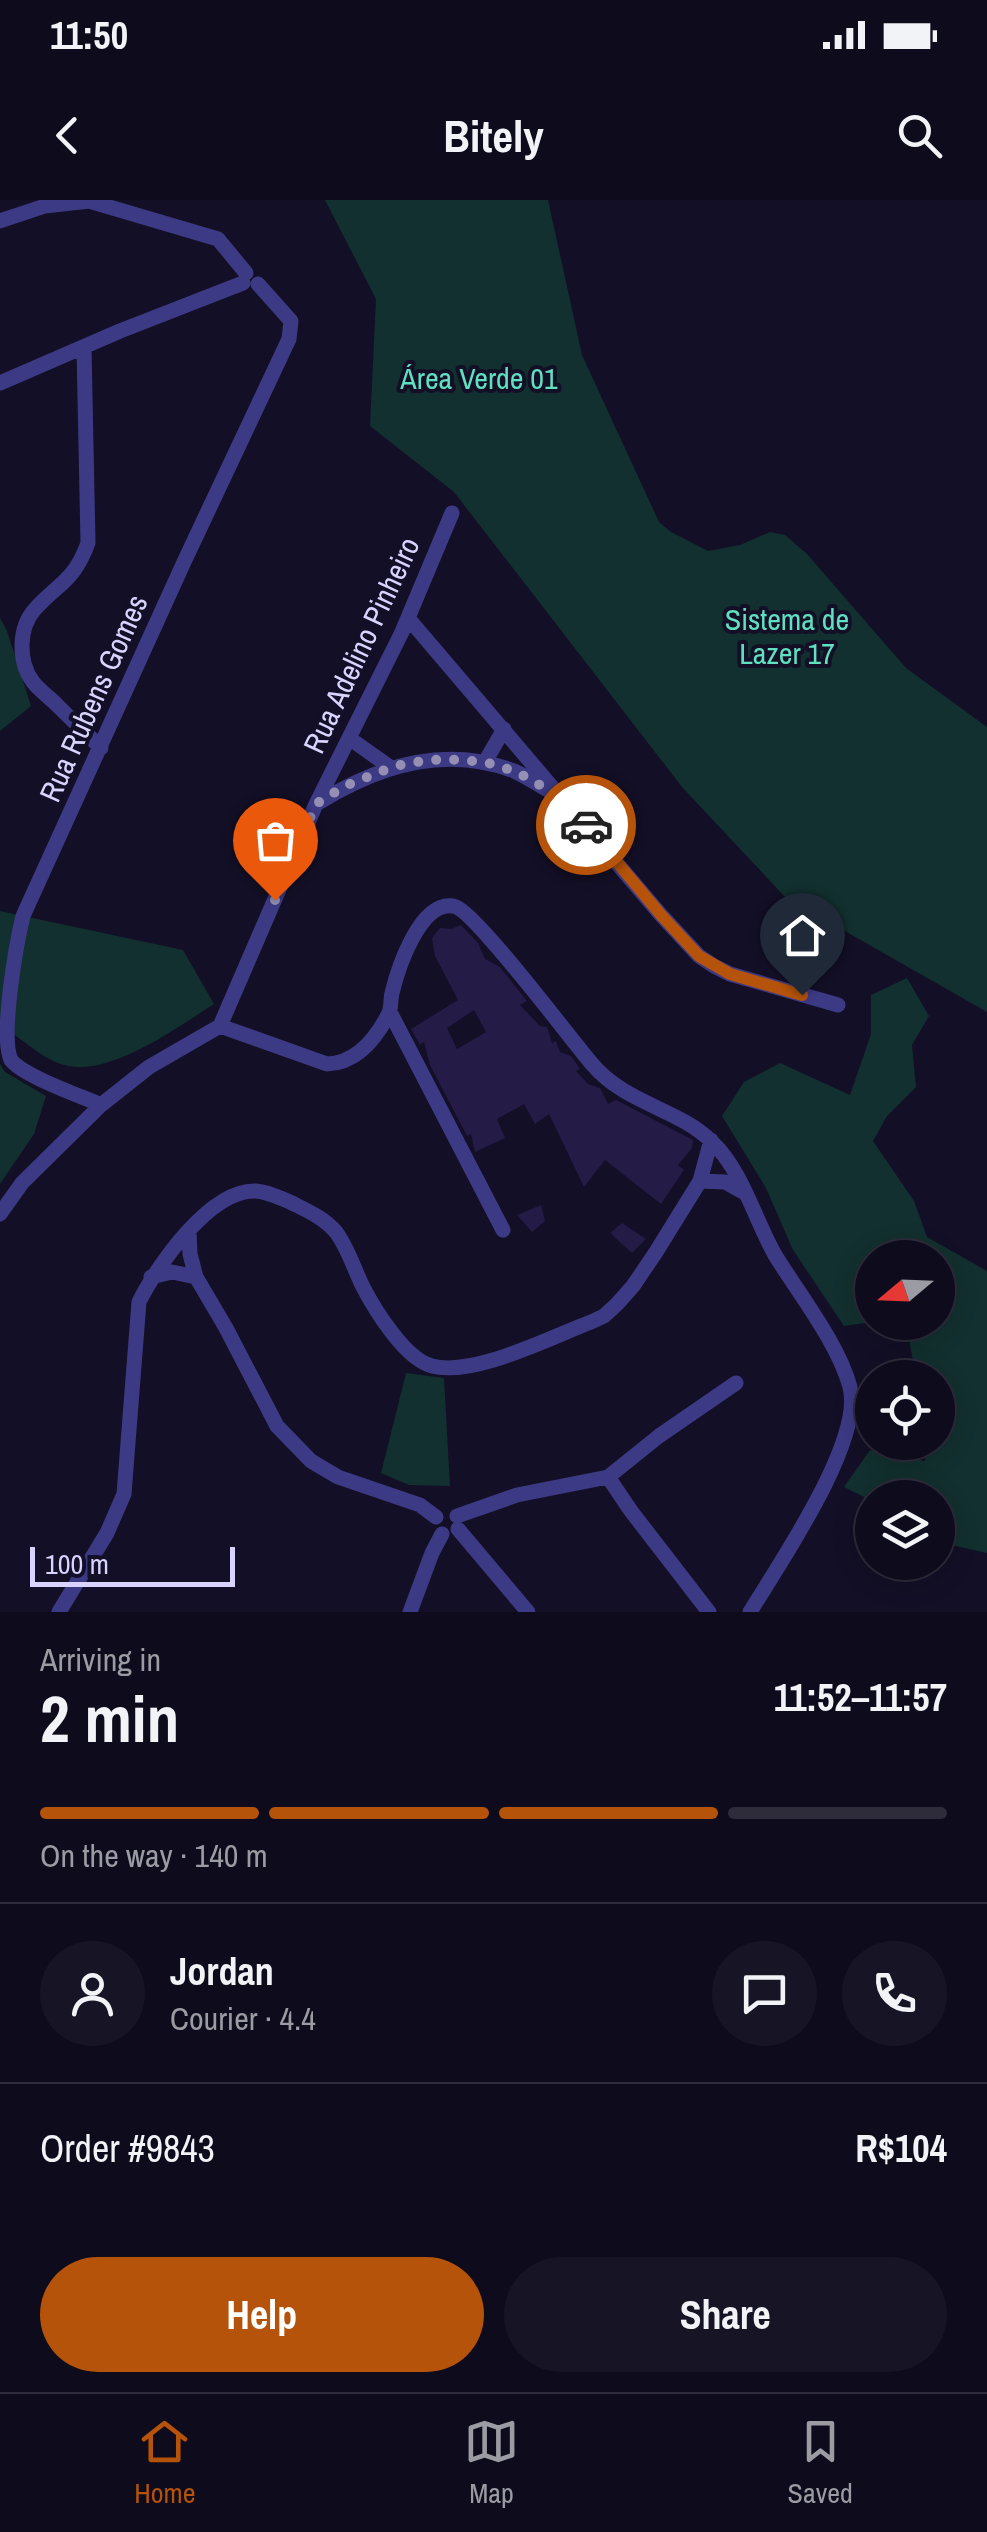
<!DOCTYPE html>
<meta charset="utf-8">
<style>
body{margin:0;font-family:"Archivo Narrow",sans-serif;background:#171425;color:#f1f3f6;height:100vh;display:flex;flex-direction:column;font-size:38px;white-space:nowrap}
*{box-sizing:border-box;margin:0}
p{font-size:32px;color:#9b9ba3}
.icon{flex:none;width:55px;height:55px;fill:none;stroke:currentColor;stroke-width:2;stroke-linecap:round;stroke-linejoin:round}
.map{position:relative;height:1412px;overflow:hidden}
.drawer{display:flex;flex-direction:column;background:#0e0b1c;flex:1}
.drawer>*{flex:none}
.needle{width:65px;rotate:251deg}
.fabs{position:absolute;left:855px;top:1040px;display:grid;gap:20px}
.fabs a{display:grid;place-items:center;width:100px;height:100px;border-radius:50%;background:#0e0b1c;box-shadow:0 5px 25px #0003,0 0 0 2px #2e2b3b;font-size:50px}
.scale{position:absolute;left:30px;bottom:25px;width:205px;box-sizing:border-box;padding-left:10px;border:5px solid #d9d4ff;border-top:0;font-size:28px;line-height:35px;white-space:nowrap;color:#d9d4ff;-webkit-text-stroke:8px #130f26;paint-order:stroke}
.pin{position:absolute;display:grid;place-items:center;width:85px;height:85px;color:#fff;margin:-102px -42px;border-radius:50% 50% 50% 0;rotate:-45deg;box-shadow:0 0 10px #0007}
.pin .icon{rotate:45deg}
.courier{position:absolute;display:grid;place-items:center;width:100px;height:100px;margin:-50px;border:8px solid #b45309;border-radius:50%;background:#fff;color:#222;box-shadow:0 2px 12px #0007}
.headline em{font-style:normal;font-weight:700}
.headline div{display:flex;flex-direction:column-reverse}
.headline{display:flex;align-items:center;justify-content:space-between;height:170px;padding:0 40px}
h1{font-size:65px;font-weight:700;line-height:75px}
.bar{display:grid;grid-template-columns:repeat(4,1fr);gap:15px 10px;align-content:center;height:120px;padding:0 40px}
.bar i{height:12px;border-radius:8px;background:#2e2b3b}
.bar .on{background:#b45309}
.bar p{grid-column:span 4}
.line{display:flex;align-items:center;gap:25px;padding:0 40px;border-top:2px solid #2e2b3b}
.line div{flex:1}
.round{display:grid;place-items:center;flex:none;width:105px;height:105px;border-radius:52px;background:#171425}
.primary-button{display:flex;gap:20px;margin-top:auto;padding:20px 40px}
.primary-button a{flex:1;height:115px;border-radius:60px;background:#b45309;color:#fff;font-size:40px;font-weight:700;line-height:115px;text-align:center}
.primary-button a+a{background:#171425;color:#f1f3f6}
.status{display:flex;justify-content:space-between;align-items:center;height:70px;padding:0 50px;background:#0e0b1c;direction:ltr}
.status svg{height:28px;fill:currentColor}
header{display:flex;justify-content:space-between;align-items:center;height:130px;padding:0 40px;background:#0e0b1c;font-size:45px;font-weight:700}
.tab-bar{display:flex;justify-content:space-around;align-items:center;height:140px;border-top:2px solid #2e2b3b;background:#0e0b1c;font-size:28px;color:#9b9ba3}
.tab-bar a{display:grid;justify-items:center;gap:5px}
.tab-bar .on{color:#b45309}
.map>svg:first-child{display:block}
</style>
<div class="status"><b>11:50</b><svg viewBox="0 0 49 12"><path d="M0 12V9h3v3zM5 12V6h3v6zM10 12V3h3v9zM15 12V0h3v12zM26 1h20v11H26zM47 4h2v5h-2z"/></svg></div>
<header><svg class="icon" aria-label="back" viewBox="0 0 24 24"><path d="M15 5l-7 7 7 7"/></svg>Bitely<svg class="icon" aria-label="search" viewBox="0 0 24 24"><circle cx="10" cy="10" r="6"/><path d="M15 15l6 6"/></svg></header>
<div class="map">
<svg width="987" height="1412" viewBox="0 0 987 1412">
<rect width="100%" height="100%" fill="#130f26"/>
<path fill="#12302f" d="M325 0H548L582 155 659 322 671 332 708 351 740 345 770 332 785 335 807 354 906 468 987 527V812L785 697 682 587 454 292 370 226 376 99Z
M0 418 7 431 31 506 0 531Z
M0 711 183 750 214 804C176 828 104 882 58 863 40 856 17 836 0 824Z
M907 778 929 816 912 845 916 887 887 916 873 941 914 1001 927 1037 987 1071V1353L938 1342V1298H872V1301L844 1287 870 1250 925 1261 926 1243 938 1242V1178L916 1177 906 1123 938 1122V1058H872V1122L844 1126 793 1050 766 988 722 916 744 882 780 863 850 895 871 834V795Z
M0 864 5 872 46 896 34 934 0 984Z
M406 1173 444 1178 450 1286 409 1285 381 1273Z"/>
<path fill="#241b47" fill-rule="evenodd" d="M461 725 478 743 485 759 500 767 527 801 520 805 540 826 547 827 552 843 556 841 560 852 571 856 580 869 576 871 588 884 600 888 608 904 616 900 693 940 692 948 678 965 684 970 661 1004 605 960 584 987 549 914 535 924 524 904 497 919 505 938 475 952 471 934 467 936 430 865 424 842 420 845 411 829 458 800 435 756 432 738 440 728 451 729ZM474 810 486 832 457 849 447 828Z
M541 1005 545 1021 532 1032 517 1015Z
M622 1023 646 1039 632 1053 610 1033Z"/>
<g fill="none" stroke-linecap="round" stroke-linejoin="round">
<path stroke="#3d3a85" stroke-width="15" d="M0 21 45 6 89 1 218 39 246 73
M84 148 88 343C74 381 60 382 35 409 18 428 18 462 33 482 39 490 49 497 56 504 71 519 86 533 101 548
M0 183 120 131 243 83
M408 418 661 715 699 756 714 766 730 774 838 805
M349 538 390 567
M485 562 504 529
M320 602C378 566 446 545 514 571 528 577 541 587 555 594
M390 812 503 1030
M220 826 327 864C356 863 375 840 388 815 392 808 390 800 392 793 398 768 420 701 453 706 473 708 572 841 592 864 627 905 678 908 712 942 742 970 755 1020 775 1055 799 1094 838 1143 850 1187 864 1241 779 1364 750 1412
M101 905C81 896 23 876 11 860 0 837 16 745 23 716L184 362 289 139 291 121 258 84
M700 981 725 982 743 992
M0 1014 22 983 101 905 149 867 220 826 316 604 402 432 452 313
M189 1031 190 1054 196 1077
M151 1077 172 1072 196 1077 226 1128 277 1226 311 1261 338 1277 420 1305 436 1317
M608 1277 631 1311 709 1412
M457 1316 517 1295 608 1277 659 1236 736 1183
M458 1329 528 1412
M59 1412 107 1333 124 1294 139 1102C157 1066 210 989 256 991 269 992 280 998 292 1003 308 1011 324 1018 336 1032 348 1048 354 1069 363 1087 375 1110 405 1159 432 1166 474 1177 551 1137 591 1122L604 1116 617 1104 633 1086 656 1052 700 981 711 940
M410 1412 432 1353 442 1334"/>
</g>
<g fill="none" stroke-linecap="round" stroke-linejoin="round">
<path stroke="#948fb3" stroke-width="10" stroke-dasharray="0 18" d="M275 700 316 604 345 586 390 568 408 563 444 559 485 562 517 572 566 600 586 625"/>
<path stroke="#b45309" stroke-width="12" d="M586 625 661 715 699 756 730 774 802 795"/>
</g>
<g text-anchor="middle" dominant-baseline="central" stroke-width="8" stroke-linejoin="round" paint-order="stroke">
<g font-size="30" fill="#5fe0c0" stroke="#130f26">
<text x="479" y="178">Área Verde 01</text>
<text x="787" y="419">Sistema de<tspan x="787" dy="34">Lazer 17</tspan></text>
</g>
<g font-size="30" fill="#d9d4ff" stroke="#130f26">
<text transform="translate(361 445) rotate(-65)">Rua Adelino Pinheiro</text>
<text transform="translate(93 498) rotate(-66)">Rua Rubens Gomes</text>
</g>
</g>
</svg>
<div class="fabs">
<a><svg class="needle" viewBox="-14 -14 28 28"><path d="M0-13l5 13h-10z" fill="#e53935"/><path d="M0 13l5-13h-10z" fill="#9b9ba3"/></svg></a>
<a><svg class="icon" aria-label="locate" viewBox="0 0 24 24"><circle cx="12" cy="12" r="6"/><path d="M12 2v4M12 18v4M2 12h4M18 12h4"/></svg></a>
<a><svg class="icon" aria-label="layers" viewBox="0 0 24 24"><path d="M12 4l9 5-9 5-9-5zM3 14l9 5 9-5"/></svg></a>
</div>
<div class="scale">100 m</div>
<div class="pin" style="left:275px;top:700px;background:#ea580c"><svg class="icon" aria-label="bag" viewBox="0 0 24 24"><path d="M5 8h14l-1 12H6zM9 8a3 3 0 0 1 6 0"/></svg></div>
<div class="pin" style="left:802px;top:795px;background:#1f2937"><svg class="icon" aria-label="home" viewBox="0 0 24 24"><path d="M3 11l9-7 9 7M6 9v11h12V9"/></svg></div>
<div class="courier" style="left:586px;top:625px"><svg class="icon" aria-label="car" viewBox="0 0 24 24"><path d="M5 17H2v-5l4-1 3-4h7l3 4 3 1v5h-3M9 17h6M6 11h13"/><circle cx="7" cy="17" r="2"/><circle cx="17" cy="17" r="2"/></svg></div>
</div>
<section class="drawer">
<div class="headline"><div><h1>2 min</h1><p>Arriving in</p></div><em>11:52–11:57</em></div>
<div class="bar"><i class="on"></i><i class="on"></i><i class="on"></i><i></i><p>On the way · 140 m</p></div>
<div class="line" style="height:180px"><a class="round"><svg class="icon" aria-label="person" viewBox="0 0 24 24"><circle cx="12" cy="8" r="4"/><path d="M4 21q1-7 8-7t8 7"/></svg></a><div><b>Jordan</b><p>Courier · 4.4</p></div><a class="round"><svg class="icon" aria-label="chat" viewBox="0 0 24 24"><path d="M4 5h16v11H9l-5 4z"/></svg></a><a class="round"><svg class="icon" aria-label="phone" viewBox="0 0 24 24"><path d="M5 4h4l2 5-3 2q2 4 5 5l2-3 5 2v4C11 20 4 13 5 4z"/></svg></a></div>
<div class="line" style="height:130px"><div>Order #9843</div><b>R$104</b></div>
<div class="primary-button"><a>Help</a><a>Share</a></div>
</section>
<nav class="tab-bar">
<a class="on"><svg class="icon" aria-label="home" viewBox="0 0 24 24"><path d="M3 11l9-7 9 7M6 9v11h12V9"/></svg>Home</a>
<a><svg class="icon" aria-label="map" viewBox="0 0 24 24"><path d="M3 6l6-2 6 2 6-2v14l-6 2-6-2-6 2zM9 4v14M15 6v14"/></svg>Map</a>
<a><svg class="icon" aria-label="saved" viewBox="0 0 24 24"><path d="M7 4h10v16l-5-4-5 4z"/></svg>Saved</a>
</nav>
